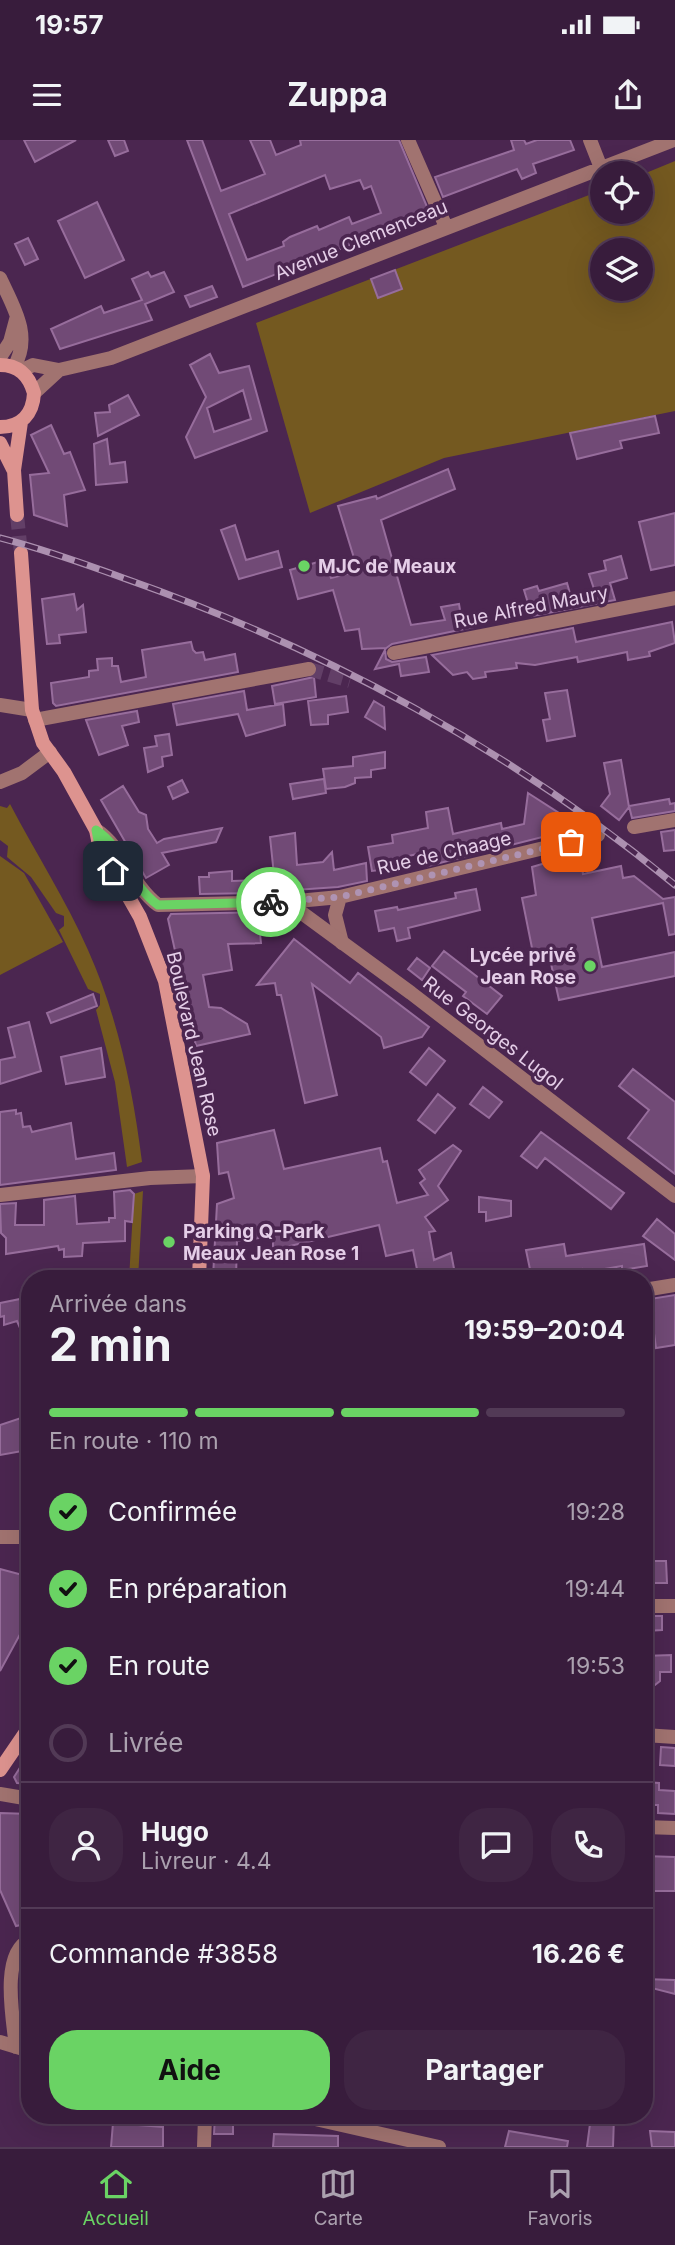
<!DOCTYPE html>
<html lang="fr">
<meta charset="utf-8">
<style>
body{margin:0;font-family:Inter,sans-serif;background:#3f2543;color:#f1f3f6;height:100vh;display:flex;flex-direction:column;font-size:26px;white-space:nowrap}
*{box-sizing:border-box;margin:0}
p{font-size:23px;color:#aba1af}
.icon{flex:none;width:38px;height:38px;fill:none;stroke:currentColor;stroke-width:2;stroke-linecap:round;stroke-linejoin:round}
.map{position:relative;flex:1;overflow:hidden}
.side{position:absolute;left:21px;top:1130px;width:632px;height:854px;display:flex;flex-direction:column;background:#381c3c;border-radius:28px;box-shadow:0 7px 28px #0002,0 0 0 2px #523a56}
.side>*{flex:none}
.tools{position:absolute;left:590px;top:21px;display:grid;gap:14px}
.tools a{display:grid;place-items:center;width:63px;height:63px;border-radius:50%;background:#381c3c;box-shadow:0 7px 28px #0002,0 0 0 2px #523a56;font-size:35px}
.pin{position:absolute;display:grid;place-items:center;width:60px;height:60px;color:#fff;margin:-30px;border-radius:14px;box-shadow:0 4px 10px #0006}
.courier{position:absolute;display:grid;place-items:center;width:70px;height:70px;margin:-35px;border:5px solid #6ad364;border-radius:50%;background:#fff;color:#222;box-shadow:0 2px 9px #0007}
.headline em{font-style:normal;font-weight:700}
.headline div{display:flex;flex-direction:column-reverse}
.headline{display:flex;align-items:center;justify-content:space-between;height:119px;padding:0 28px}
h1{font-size:46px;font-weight:700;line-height:52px}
.bar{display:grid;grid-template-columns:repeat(4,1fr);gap:10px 7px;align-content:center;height:84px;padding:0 28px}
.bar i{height:9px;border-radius:5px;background:#523a56}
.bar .current{background:#6ad364}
.bar p{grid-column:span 4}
.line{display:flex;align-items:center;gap:18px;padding:0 28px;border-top:2px solid #523a56}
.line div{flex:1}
.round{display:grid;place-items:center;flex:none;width:74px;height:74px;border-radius:28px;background:#3f2543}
ol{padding:0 28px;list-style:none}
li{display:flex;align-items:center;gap:21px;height:77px}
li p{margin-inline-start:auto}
li .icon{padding:7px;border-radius:50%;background:#6ad364;color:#111;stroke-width:4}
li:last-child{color:#aba1af}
li i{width:38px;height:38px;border:4px solid #523a56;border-radius:50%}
.button{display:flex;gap:14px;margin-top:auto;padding:14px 28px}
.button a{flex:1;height:80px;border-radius:28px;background:#6ad364;color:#111;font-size:28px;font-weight:700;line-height:80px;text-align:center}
.button a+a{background:#3f2543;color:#f1f3f6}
.status{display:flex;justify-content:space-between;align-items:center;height:49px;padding:0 35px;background:#381c3c;direction:ltr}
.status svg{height:19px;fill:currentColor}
header{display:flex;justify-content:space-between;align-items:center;height:91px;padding:0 28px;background:#381c3c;font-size:32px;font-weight:700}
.dock{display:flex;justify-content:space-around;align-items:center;height:98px;border-top:2px solid #523a56;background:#381c3c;font-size:19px;color:#aba1af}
.dock a{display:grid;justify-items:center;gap:4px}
.dock .current{color:#6ad364}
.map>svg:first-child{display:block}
</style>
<div class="status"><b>19:57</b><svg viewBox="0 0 49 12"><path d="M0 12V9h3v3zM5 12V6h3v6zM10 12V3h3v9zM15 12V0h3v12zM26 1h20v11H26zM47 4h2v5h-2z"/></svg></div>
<header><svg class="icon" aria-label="menu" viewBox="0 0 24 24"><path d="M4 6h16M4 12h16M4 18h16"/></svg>Zuppa<svg class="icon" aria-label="share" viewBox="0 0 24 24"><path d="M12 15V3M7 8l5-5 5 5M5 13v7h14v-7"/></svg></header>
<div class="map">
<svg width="675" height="2007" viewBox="0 0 675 2007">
<rect width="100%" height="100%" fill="#4b2650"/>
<path fill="#745920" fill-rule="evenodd" d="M675 21V271L444 318 310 373 256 183 602 50V72H640L641 35ZM602 110H640V149H602Z
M10 664C35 712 66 760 88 810 118 877 133 950 142 1022L127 1027 115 942 96 870 100 865V854L88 849 59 790 64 786V776L56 773 31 737 7 717 8 706 0 700V666L7 668Z
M0 716 24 733 63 802 0 835Z
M143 1051 138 1139H129L134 1054Z"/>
<path fill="#714a76" stroke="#976d9c" stroke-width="2" fill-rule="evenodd" d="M24 0H76L35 22Z
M108 0H124L128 11 115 16Z
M187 0H202L221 51 265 34 250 0H270L276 15 301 5 300 0H399L430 74 243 147ZM325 35 330 49 360 40 364 49 371 46 381 73 352 84 349 77 319 90 317 86 290 97 283 102 284 106 247 120 229 74Z
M511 0H524L526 4 537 0H570L574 10 533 24 536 33 522 39 517 29 443 57 435 37 514 10Z
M97 62 124 120 85 138 58 81Z
M28 98 38 119 25 125 15 104Z
M395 130 402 149 378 158 371 139Z
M148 132 151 137 164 132 174 152 145 164 152 180 60 209 51 189 101 166 104 173 142 160 132 139Z
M212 146 217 157 190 167 185 156Z
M210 214 219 233 249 226 267 291 195 318 186 297 206 257 190 225ZM243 250 251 279 214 292 207 268Z
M128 255 139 275 98 296 95 273 110 272 109 265Z
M655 276 659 293 620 301 622 308 577 319 570 293Z
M51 285 64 314 70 312 85 350 64 355 67 386 34 375 30 335 49 333 31 295Z
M107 299 110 324 125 322 127 342 96 345 94 304Z
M448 329 455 349 381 380 411 485 445 480 441 467 459 464 461 476 471 475 474 487 392 504 385 509 386 519 392 522 426 517 429 532 401 536 399 524 375 529 386 508 362 509 359 489 345 491 333 450 298 459 290 430 325 420 331 438 358 431 338 366 376 356 377 359Z
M675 373V425L651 430 639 382Z
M235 385 246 420 278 411 282 427 239 439 221 390Z
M621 416 627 438 610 443 615 460 532 476 524 450 537 446 539 451 567 443 571 457 595 452 589 434 606 430 604 421Z
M74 454 77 470 83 465 86 492 59 495 60 503 47 504 42 459Z
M672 482 675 503 649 512 650 516 628 520 627 512 578 522 577 517 535 525 516 523 517 528 485 532 486 537 473 539 467 532 453 535 432 515 573 488 576 502Z
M191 502 193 510 196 513 203 512 205 520 235 514 238 532 56 566 53 563 51 543 89 537V531L98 530 97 519 112 518V526H118L121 542 146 537 142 510Z
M314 537 316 557 275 564 272 546Z
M567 550 575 596 547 601 543 580 550 579 545 553Z
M244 551 247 570 283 564 285 585 246 596 238 574 177 585 173 564Z
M346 556 348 572 328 575V584L311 585 308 561Z
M374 561 384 567 385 589 365 577Z
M137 571 139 582 122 586 128 605 99 615 86 580Z
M169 594 172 615 162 617 163 626 148 632 144 608 157 606 155 596Z
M385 612V628L371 630V637L355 638V643L345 647 326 649 323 629 353 626V617Z
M621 620 629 667 619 680 601 666 610 654 604 623Z
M324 639 326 653 293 659 290 644Z
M182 640 188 652 173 659 168 647Z
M123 646 139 672 146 675 148 689 157 703 164 699 222 688 216 702 162 713 169 725 146 738 101 660Z
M528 653 562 675 566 691 428 726 426 712 404 717 395 720 397 728 372 731 368 707 393 703 392 695 428 688 426 672 448 668 453 694 501 683 502 689 524 684Z
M669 659 670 664 675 663V671L632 678 629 666Z
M675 690V710L664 711 661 692Z
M295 693 297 725 323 722 332 712 334 730 366 723 367 741 338 747 266 752V736L274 735 270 697Z
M579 713 583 734 621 726 623 738 634 736 663 759 675 757V794L669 795 663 763 592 778 602 827 675 812V836L559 860 548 810 533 813 522 758 536 755 532 727Z
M232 731V741L261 740 262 753 200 754 199 737H209V733Z
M476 749 480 770 408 788 410 798 397 801 394 788 379 791 375 771 397 767 398 770 456 758 455 753Z
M264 772 265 784 259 785 261 803 228 804 232 830 203 835 209 867 221 868 247 884 250 894 196 906 168 779 171 774Z
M294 799 350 843 358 833 429 887 422 897 384 908 381 897 312 844 337 955 305 963 281 855H277L275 843 257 845Z
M444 811 502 856 487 874 463 856 466 852 432 826Z
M417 818 430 828 422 840 408 829Z
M93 854 97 866 51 883 47 873Z
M29 882 41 931 0 944V920L15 917 8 888Z
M101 908 105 937 66 944 61 917Z
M429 908 445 921 426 945 410 932Z
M633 929 675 962V1034L628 998 649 970 619 946Z
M483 947 502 962 489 978 470 964Z
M438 954 455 968 435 993 418 980Z
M16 970V974L21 973 23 987 30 986 32 992 71 983 76 1019 114 1013 116 1030 0 1045V972Z
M274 990 284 1029 380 1008 383 1022 387 1021 397 1063 428 1055 420 1043 425 1039 419 1030 453 1005 461 1011 438 1046 448 1060 425 1077 435 1091 429 1092 434 1120 451 1113 456 1139H419L413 1110 386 1116 379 1085 273 1110V1096L237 1101 236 1138 213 1137 217 1064 234 1058 228 1032 219 1034 217 1003Z
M541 992 624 1053 611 1069 545 1018 537 1028 521 1016Z
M130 1050 134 1054 132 1082 125 1081V1101L83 1103 82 1116 64 1117V1109L59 1110 58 1106 6 1114V1098L1 1093 0 1064 16 1063 15 1085H44V1060L75 1056 77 1084 109 1082V1078H115L114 1052Z
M479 1057 511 1061V1076L486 1081V1072H479Z
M657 1079 675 1094V1120L643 1096Z
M564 1104 566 1116 644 1104 647 1126 622 1130V1126L582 1133V1129L553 1135 554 1139H532L526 1110Z
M675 1155V1205L656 1208 652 1179 644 1180V1160Z
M20 1159 22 1168 26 1166 30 1179V1211L17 1181 4 1185V1176L0 1177V1163Z
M21 1278 28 1310 0 1315V1285Z
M644 1421H666L667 1443H644Z
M0 1429 30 1437 24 1463 30 1464V1476L0 1531Z
M646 1476H662V1490L646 1491Z
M671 1515V1532H660V1541L655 1545 647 1544 644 1538V1516Z
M661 1607 675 1608V1626L660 1625Z
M30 1612V1644L17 1643 14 1637Z
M644 1642 659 1643V1650L675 1651V1674L658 1673V1665H644Z
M0 1673 30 1674V1783L16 1786 0 1750Z
M644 1716 675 1717V1751H644Z
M644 1839 675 1840V1854L644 1846Z
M215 1976H233V1994H214Z
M591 1976H614L613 2007H587Z
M113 1983 163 1987V2007H111Z
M509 1991 568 2001 567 2007H505Z
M650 1991 675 1992V2007H652Z
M274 1994 338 1996V2007H273Z"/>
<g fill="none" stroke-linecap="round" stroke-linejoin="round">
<path stroke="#623f67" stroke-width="14" stroke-dasharray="14 7" stroke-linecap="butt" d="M309 529 350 541"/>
<path stroke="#623f67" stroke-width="14" stroke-dasharray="14 7" stroke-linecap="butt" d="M17 375 21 413"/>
<path stroke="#a17370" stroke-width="14" d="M408 0 446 87
M590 0 601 28
M0 138C14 168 32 196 14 227
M0 217 10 202 17 176
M21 231 33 225 59 230 111 218 674 0
M34 253 59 230
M394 513 675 458
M0 565 32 570
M35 580 309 529
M0 642 22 633 50 612
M634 687 675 680
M340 757 335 775 342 803
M287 762 340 757 598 695
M0 1055 150 1038 203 1036
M0 1397H30
M644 1466H675
M644 1595 675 1597
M0 1654 30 1659
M644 1687 675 1688
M0 1902 30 1911
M16 1907C13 1879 0 1813 30 1800
M302 1976 439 2007
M204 2007 205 1976"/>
<path stroke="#a17370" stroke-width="14" d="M96 690C124 708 130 744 158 765L287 762 411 853 675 1056
M644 1150 675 1145"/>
<path stroke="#dd938f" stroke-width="14" d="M0 225C19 225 29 236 34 253 33 274 21 287 0 287
M0 303 13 329
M17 375 14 330 21 282
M21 413 32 570 43 603 64 632 96 690 99 705 140 777 165 841 203 1036 199 1139
M0 1630 30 1586"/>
<g stroke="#ac90b0" stroke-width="7">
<path id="rail" d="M0 398C43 409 85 424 126 439 325 509 513 611 675 745"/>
</g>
<use href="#rail" stroke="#4b2650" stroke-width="4.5" stroke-dasharray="13" stroke-linecap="butt"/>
</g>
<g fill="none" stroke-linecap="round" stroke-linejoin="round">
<path stroke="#af93b3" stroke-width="7" stroke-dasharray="0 12.6" d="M271 762 340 757 571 702"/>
<path stroke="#6ad364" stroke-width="9" d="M113 731 99 705 96 690C124 708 130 745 158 765L271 762"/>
</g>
<g fill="#6ad364" stroke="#4b2650" stroke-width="2.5">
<circle cx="304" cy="426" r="7"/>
<circle cx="590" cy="826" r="7"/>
<circle cx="169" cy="1102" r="7"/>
</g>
<g text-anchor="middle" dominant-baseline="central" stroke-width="7" stroke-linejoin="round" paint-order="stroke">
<g font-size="19" fill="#e5cee8" stroke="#4b2650">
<text transform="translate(361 100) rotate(-22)">Avenue Clemenceau</text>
<text transform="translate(531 467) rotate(-11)">Rue Alfred Maury</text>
<text transform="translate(444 713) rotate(-13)">Rue de Chaage</text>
<text transform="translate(493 893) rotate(38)">Rue Georges Lugol</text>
<text transform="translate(194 904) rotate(77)">Boulevard Jean Rose</text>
</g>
<g font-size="19" font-weight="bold" fill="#e5cee8" stroke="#4b2650" text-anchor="start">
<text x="318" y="426">MJC de Meaux</text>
<text x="576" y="815" text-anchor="end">Lycée privé<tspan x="576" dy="22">Jean Rose</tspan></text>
<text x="183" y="1091">Parking Q-Park<tspan x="183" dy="22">Meaux Jean Rose 1</tspan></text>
</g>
</g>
</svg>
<div class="tools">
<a><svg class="icon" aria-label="locate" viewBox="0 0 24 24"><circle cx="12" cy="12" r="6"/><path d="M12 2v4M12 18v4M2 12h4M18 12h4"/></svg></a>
<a><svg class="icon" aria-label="layers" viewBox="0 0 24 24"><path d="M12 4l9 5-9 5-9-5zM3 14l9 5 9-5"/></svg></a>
</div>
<div class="pin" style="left:571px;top:702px;background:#ea580c"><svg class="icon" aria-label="bag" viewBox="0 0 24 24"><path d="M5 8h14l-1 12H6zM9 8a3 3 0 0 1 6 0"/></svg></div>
<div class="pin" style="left:113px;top:731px;background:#1f2937"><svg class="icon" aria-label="home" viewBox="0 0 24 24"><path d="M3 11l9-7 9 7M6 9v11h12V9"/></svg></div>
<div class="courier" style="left:271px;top:762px"><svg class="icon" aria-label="bike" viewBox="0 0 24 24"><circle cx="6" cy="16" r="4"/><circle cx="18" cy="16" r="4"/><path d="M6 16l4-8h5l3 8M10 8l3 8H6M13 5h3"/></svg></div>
<section class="side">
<div class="headline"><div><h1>2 min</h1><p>Arrivée dans</p></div><em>19:59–20:04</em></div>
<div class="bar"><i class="current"></i><i class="current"></i><i class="current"></i><i></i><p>En route · 110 m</p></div>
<ol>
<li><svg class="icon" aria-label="check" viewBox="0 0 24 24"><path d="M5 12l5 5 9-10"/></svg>Confirmée<p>19:28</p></li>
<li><svg class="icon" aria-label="check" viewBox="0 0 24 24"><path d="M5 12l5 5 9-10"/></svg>En préparation<p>19:44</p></li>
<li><svg class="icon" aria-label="check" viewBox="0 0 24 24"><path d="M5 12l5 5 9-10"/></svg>En route<p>19:53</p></li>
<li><i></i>Livrée</li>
</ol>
<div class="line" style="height:126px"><a class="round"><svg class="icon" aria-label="person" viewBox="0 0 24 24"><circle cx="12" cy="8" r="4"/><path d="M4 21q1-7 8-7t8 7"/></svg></a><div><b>Hugo</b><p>Livreur · 4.4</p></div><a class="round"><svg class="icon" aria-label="chat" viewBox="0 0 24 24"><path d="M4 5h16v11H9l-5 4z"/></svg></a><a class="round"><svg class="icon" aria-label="phone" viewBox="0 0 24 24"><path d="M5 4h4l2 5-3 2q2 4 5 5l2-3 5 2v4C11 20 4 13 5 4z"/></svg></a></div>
<div class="line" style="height:91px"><div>Commande #3858</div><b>16.26 €</b></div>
<div class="button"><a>Aide</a><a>Partager</a></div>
</section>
</div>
<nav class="dock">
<a class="current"><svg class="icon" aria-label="home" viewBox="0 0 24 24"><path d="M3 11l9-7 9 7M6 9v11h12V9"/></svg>Accueil</a>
<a><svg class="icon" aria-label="map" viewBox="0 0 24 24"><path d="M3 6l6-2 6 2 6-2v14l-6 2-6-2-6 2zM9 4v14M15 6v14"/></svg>Carte</a>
<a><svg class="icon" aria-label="saved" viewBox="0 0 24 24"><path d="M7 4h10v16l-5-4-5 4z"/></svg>Favoris</a>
</nav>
